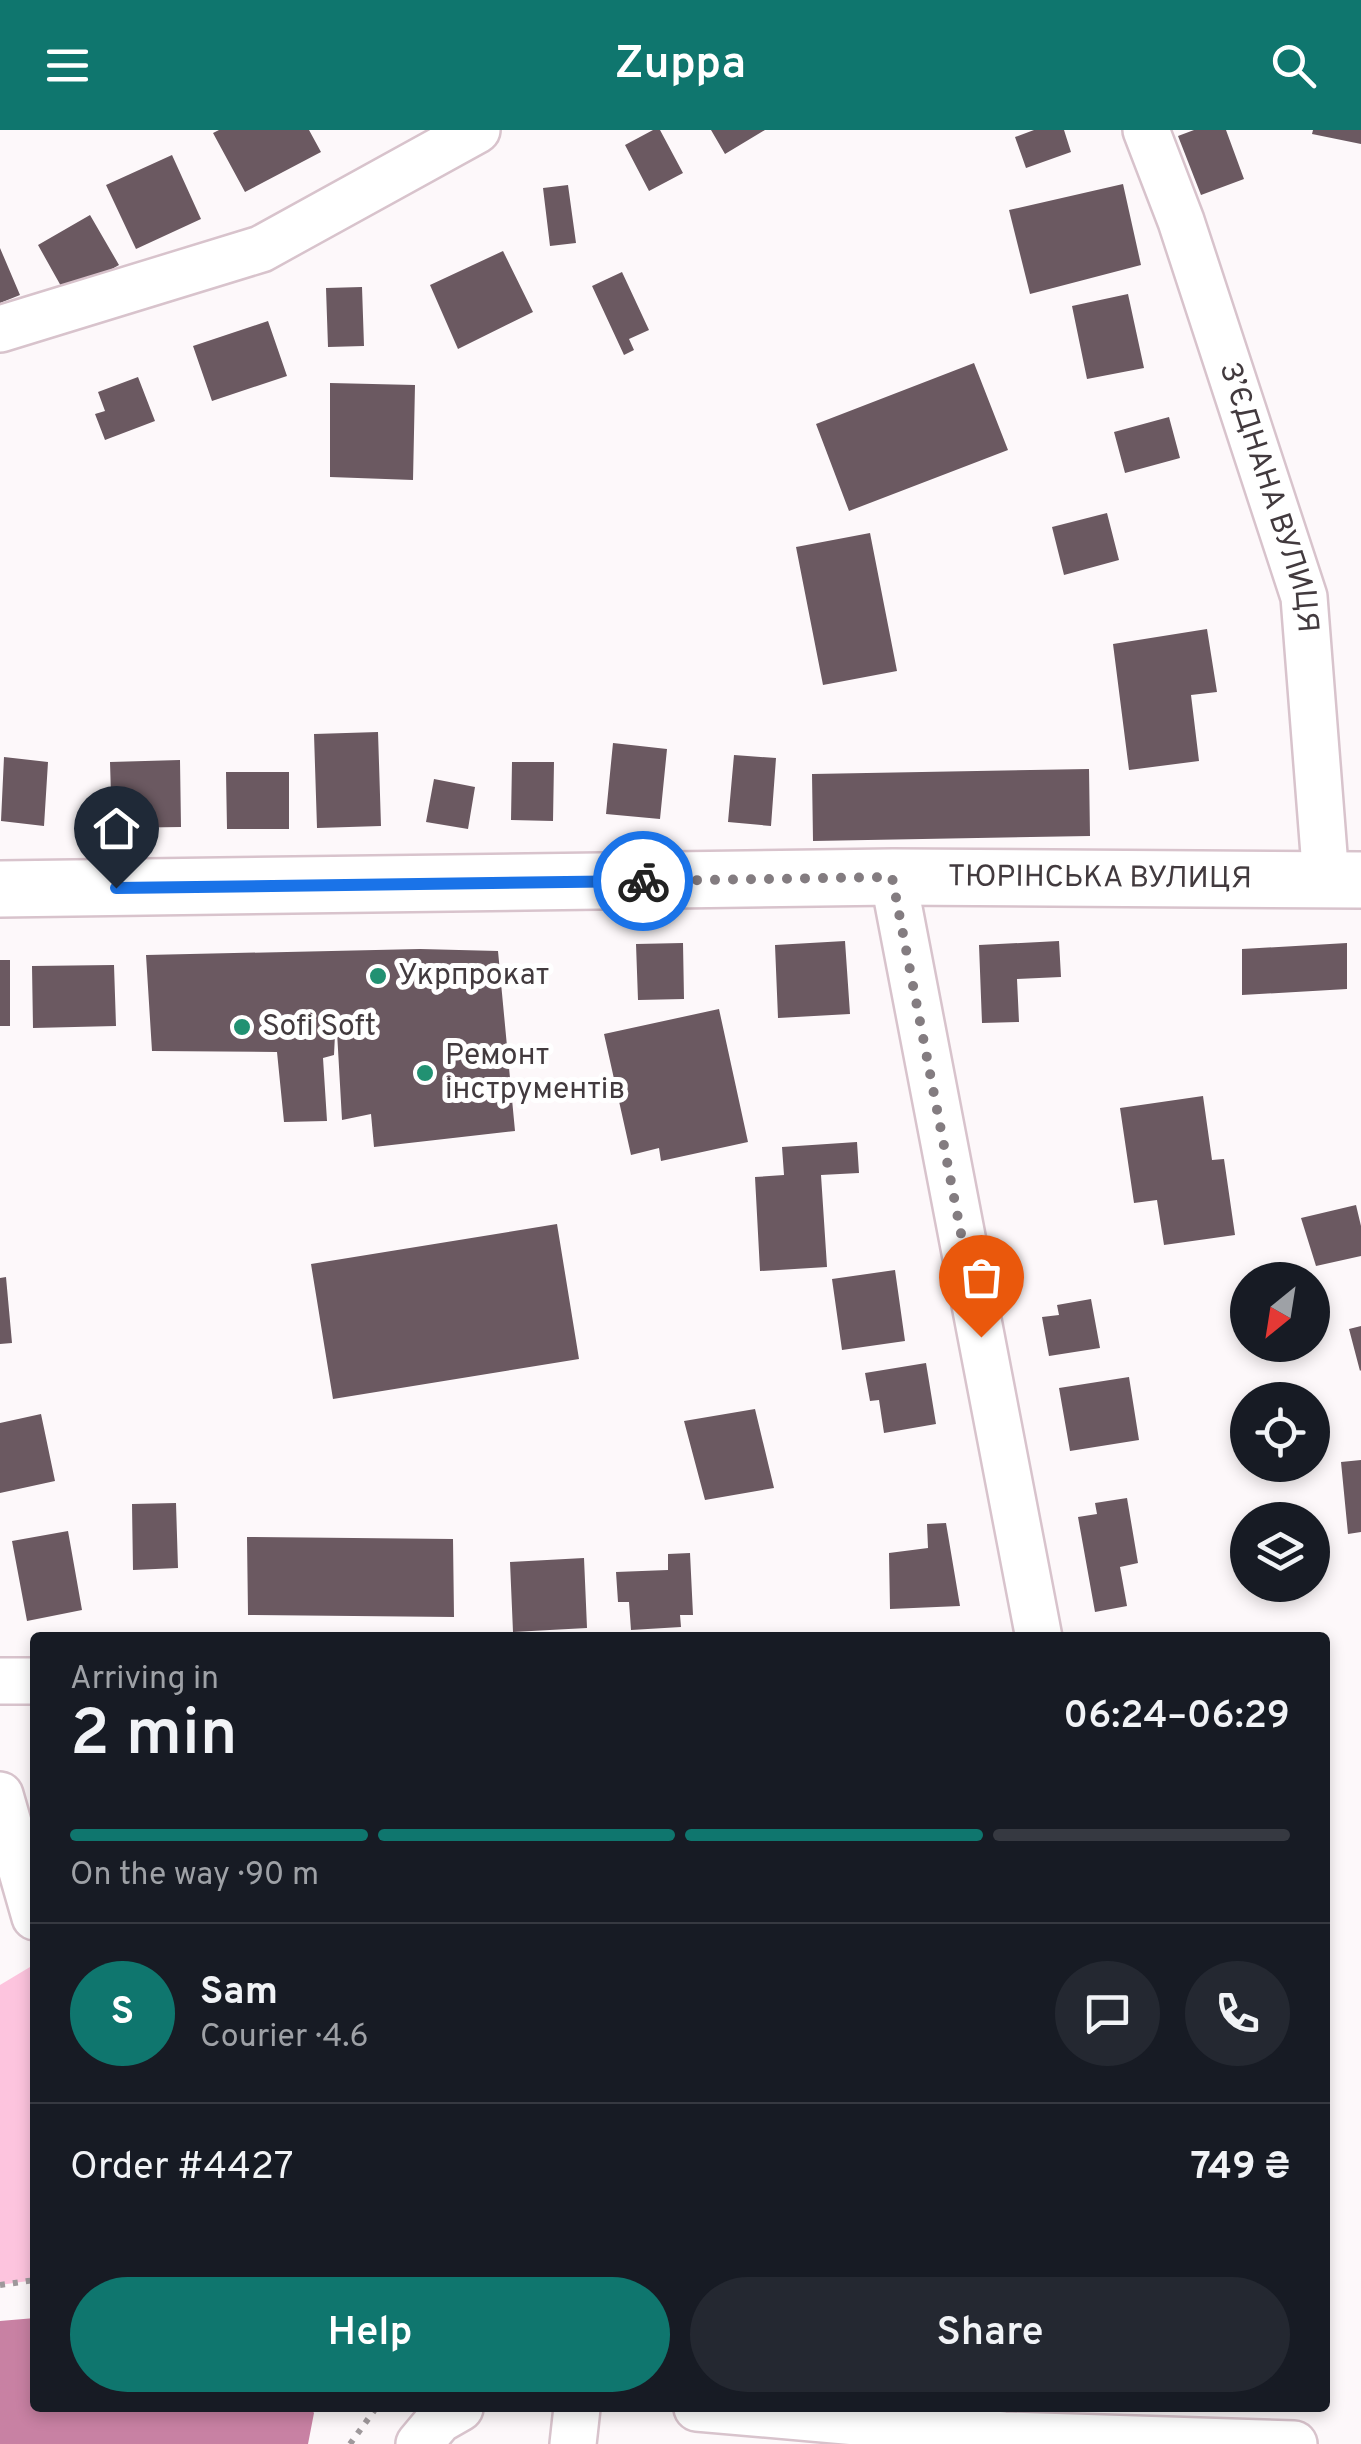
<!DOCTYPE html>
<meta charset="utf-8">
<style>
body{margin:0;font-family:Overpass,sans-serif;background:#242831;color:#f1f3f6;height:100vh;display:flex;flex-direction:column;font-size:38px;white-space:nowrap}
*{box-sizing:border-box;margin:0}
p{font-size:32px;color:#9ea1a6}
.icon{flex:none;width:55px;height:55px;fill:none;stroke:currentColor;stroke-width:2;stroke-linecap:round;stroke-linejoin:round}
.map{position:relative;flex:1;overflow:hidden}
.side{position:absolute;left:30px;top:1502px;width:1300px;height:780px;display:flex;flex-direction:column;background:#171b24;border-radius:10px;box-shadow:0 5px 15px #0003}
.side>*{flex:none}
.needle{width:65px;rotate:210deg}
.buttons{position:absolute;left:1230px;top:1132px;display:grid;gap:20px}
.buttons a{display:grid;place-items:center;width:100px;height:100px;border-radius:50%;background:#171b24;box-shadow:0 5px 15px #0003;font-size:50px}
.pin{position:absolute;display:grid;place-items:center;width:85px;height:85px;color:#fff;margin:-102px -42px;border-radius:50% 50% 50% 0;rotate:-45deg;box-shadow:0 0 10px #0007}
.pin .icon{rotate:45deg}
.courier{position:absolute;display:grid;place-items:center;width:100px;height:100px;margin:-50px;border:8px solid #1a73e8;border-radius:50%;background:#fff;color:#222;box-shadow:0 2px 12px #0007}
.head em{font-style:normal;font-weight:600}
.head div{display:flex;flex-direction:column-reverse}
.head{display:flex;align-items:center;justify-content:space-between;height:170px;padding:0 40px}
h1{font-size:65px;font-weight:600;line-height:75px}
.bar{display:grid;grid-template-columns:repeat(4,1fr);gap:15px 10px;align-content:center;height:120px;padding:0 40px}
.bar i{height:12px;border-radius:8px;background:#363941}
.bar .selected{background:#0f766e}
.bar p{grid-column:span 4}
.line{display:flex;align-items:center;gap:25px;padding:0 40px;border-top:2px solid #363941}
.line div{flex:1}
.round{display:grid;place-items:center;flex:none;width:105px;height:105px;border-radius:52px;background:#242831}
.button{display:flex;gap:20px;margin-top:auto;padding:20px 40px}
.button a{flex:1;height:115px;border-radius:60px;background:#0f766e;color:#fff;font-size:40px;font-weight:600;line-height:115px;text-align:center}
.button a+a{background:#242831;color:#f1f3f6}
header{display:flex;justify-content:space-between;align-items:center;height:130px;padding:0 40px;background:#0f766e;color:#fff;font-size:45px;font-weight:600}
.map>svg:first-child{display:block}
</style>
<header><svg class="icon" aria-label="menu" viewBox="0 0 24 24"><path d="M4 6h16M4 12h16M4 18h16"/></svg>Zuppa<svg class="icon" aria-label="search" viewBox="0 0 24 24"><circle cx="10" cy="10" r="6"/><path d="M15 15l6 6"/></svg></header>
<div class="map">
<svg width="1361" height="2314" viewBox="0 0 1361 2314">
<rect width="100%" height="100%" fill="#fdf8fa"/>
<path fill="#fdc4de" d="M35 1834V2150L0 2155V1855Z"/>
<path fill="#c881a3" d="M35 2188V2278H311L314 2283 308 2314H0V2191Z"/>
<path fill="#6b5961" d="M219 0H309L321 22 245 62 213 3Z
M653 0H660L683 43 649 61 625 15Z
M711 0H765L725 24Z
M1034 0H1064L1071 22 1026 38 1015 7Z
M1194 0H1226L1244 49 1201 65 1178 6Z
M1313 0H1361V14L1312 4Z
M172 25 201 89 136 119 106 55Z
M1123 54 1141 135 1030 164 1009 80Z
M568 55 576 113 550 116 543 58Z
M90 85 119 135 66 165 38 115Z
M0 118 20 165 0 173Z
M503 121 533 182 458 219 430 155Z
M622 142 649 200 629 209 634 220 624 225 592 156Z
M362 157 364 216 328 217 326 158Z
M1128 164 1144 238 1087 249 1072 176Z
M268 191 287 246 212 271 193 216Z
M974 233 1008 320 849 381 816 294Z
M138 247 155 291 105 310 95 284 105 281 98 262Z
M330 253 415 255 413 350 330 347Z
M1169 287 1180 328 1125 343 1114 302Z
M1107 383 1119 430 1064 445 1052 397Z
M870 403 897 541 823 555 796 417Z
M1207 499 1217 562 1191 565 1199 631 1129 640 1113 514Z
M378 602 381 696 317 698 314 604Z
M613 613 667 619 660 689 606 684Z
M734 625 776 628 771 696 728 692Z
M4 627 48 632 44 696 1 691Z
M180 630 181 697 112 698 110 632Z
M512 632H554L553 691 511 690Z
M1089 639 1090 706 813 711 812 644Z
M226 642H289V699H227Z
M434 649 475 657 468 699 426 692Z
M845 811 850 884 778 888 775 815Z
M1059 811 1061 847 1017 849 1019 892 982 893 979 815Z
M683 813 684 869 638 870 636 814Z
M1347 813V859L1242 865V819Z
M420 819 498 821 515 1001 374 1017 371 984 342 990 336 884 334 925 323 928 327 991 284 992 277 922 152 921 146 825Z
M0 830H10V896H0Z
M114 835 116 896 33 898 32 836Z
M719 879 748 1012 661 1031 659 1018 631 1025 604 904Z
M1203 966 1212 1030 1224 1029 1235 1105 1164 1115 1157 1070 1134 1073 1120 978Z
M857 1012 859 1043 821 1045 827 1137 760 1141 755 1047 784 1045 782 1017Z
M1356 1075 1361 1096V1126L1316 1136 1301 1088Z
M557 1094 579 1229 333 1269 311 1134Z
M895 1140 905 1211 842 1220 832 1149Z
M6 1147 12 1213 0 1214V1148Z
M1091 1169 1100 1218 1049 1226 1042 1187 1059 1185 1057 1175Z
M1361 1196V1240L1360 1241 1349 1199Z
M926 1233 936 1294 884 1303 879 1270 870 1271 865 1243Z
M1129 1247 1139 1310 1070 1321 1059 1258Z
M755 1279 774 1358 705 1370 684 1291Z
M41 1284 55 1351 0 1363V1293Z
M1361 1330V1402L1348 1404 1341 1332Z
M1127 1368 1138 1433 1120 1437 1127 1476 1095 1482 1078 1387 1097 1384 1095 1373Z
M176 1373 178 1438 133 1440 132 1374Z
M946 1393 960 1476 890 1479 889 1423 928 1418 927 1394Z
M68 1401 82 1480 27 1491 12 1411Z
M247 1407 453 1409 454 1487 248 1485Z
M690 1423 693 1485H680L681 1497 631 1500 629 1472H618L616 1442 668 1440V1424Z
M584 1428 587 1498 513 1502 510 1432Z"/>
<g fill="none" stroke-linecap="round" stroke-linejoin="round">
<g stroke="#d8c3cc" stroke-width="50">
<g id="minor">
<path id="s1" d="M1146 0 1181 91 1304 467 1326 750"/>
<path d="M0 199 261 119 477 0"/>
<path d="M893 747 1039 1508"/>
<path d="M0 1551H35"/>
<path d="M0 1665 35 1787"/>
<path d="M697 2278 1004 2305 1294 2314"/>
<path d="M419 2314 439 2290 460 2278"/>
<path d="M573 2314 577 2278"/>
</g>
</g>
<g stroke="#d8c3cc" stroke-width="60">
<g id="major">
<path id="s2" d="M0 759 893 747 1361 750"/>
</g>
</g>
<path stroke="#9f999c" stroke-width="6" stroke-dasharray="5 8" stroke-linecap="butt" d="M35 2150V2131
M0 2155 35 2150
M350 2314 376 2278"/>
<use href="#minor" stroke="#fff" stroke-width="45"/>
<use href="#major" stroke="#fff" stroke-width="55"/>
</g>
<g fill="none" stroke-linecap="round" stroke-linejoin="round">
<path stroke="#837c80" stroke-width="10" stroke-dasharray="0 18" d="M643 751 892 747 981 1207"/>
<path stroke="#1a73e8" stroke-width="12" d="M116 758 643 751"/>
</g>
<g fill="#219172" stroke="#fff" stroke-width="4">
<circle cx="378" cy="846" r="10"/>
<circle cx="242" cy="897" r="10"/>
<circle cx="425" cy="943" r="10"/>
</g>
<g text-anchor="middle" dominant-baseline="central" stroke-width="10" stroke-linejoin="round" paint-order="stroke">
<g font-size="30" fill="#423a3e" stroke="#fff">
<text stroke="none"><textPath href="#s1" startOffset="388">З’ЄДНАНА ВУЛИЦЯ</textPath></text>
<text stroke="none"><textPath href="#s2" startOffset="1100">ТЮРІНСЬКА ВУЛИЦЯ</textPath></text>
</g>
<g font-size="30" fill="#423a3e" stroke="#fff" text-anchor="start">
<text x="398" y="846">Укрпрокат</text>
<text x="262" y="897">Sofi Soft</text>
<text x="445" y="926">Ремонт<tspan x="445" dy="34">інструментів</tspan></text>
</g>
</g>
</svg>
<div class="buttons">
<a><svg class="needle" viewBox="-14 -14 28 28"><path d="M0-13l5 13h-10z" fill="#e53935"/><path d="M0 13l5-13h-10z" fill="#9ea1a6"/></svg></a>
<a><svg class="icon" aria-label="locate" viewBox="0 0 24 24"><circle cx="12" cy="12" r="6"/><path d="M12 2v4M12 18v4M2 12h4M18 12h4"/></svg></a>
<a><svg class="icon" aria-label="layers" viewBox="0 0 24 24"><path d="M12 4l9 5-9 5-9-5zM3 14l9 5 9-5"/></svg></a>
</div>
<div class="pin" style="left:981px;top:1207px;background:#ea580c"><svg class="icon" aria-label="bag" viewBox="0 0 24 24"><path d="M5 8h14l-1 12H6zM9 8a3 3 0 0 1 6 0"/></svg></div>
<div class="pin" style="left:116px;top:758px;background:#1f2937"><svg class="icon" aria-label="home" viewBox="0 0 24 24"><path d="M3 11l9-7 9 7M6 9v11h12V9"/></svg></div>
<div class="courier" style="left:643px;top:751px"><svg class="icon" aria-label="bike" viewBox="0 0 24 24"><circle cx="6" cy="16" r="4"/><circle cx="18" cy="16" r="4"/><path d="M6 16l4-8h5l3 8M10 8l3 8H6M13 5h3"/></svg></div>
<section class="side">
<div class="head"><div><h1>2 min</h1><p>Arriving in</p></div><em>06:24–06:29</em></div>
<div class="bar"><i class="selected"></i><i class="selected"></i><i class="selected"></i><i></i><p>On the way · 90 m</p></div>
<div class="line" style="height:180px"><b class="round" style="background:#0f766e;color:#fff">S</b><div><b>Sam</b><p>Courier · 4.6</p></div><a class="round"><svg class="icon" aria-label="chat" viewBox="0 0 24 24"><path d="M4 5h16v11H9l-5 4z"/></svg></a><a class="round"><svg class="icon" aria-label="phone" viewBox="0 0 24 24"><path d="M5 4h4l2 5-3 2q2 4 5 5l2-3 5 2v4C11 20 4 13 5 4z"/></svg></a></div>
<div class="line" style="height:130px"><div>Order #4427</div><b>749 ₴</b></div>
<div class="button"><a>Help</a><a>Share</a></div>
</section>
</div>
